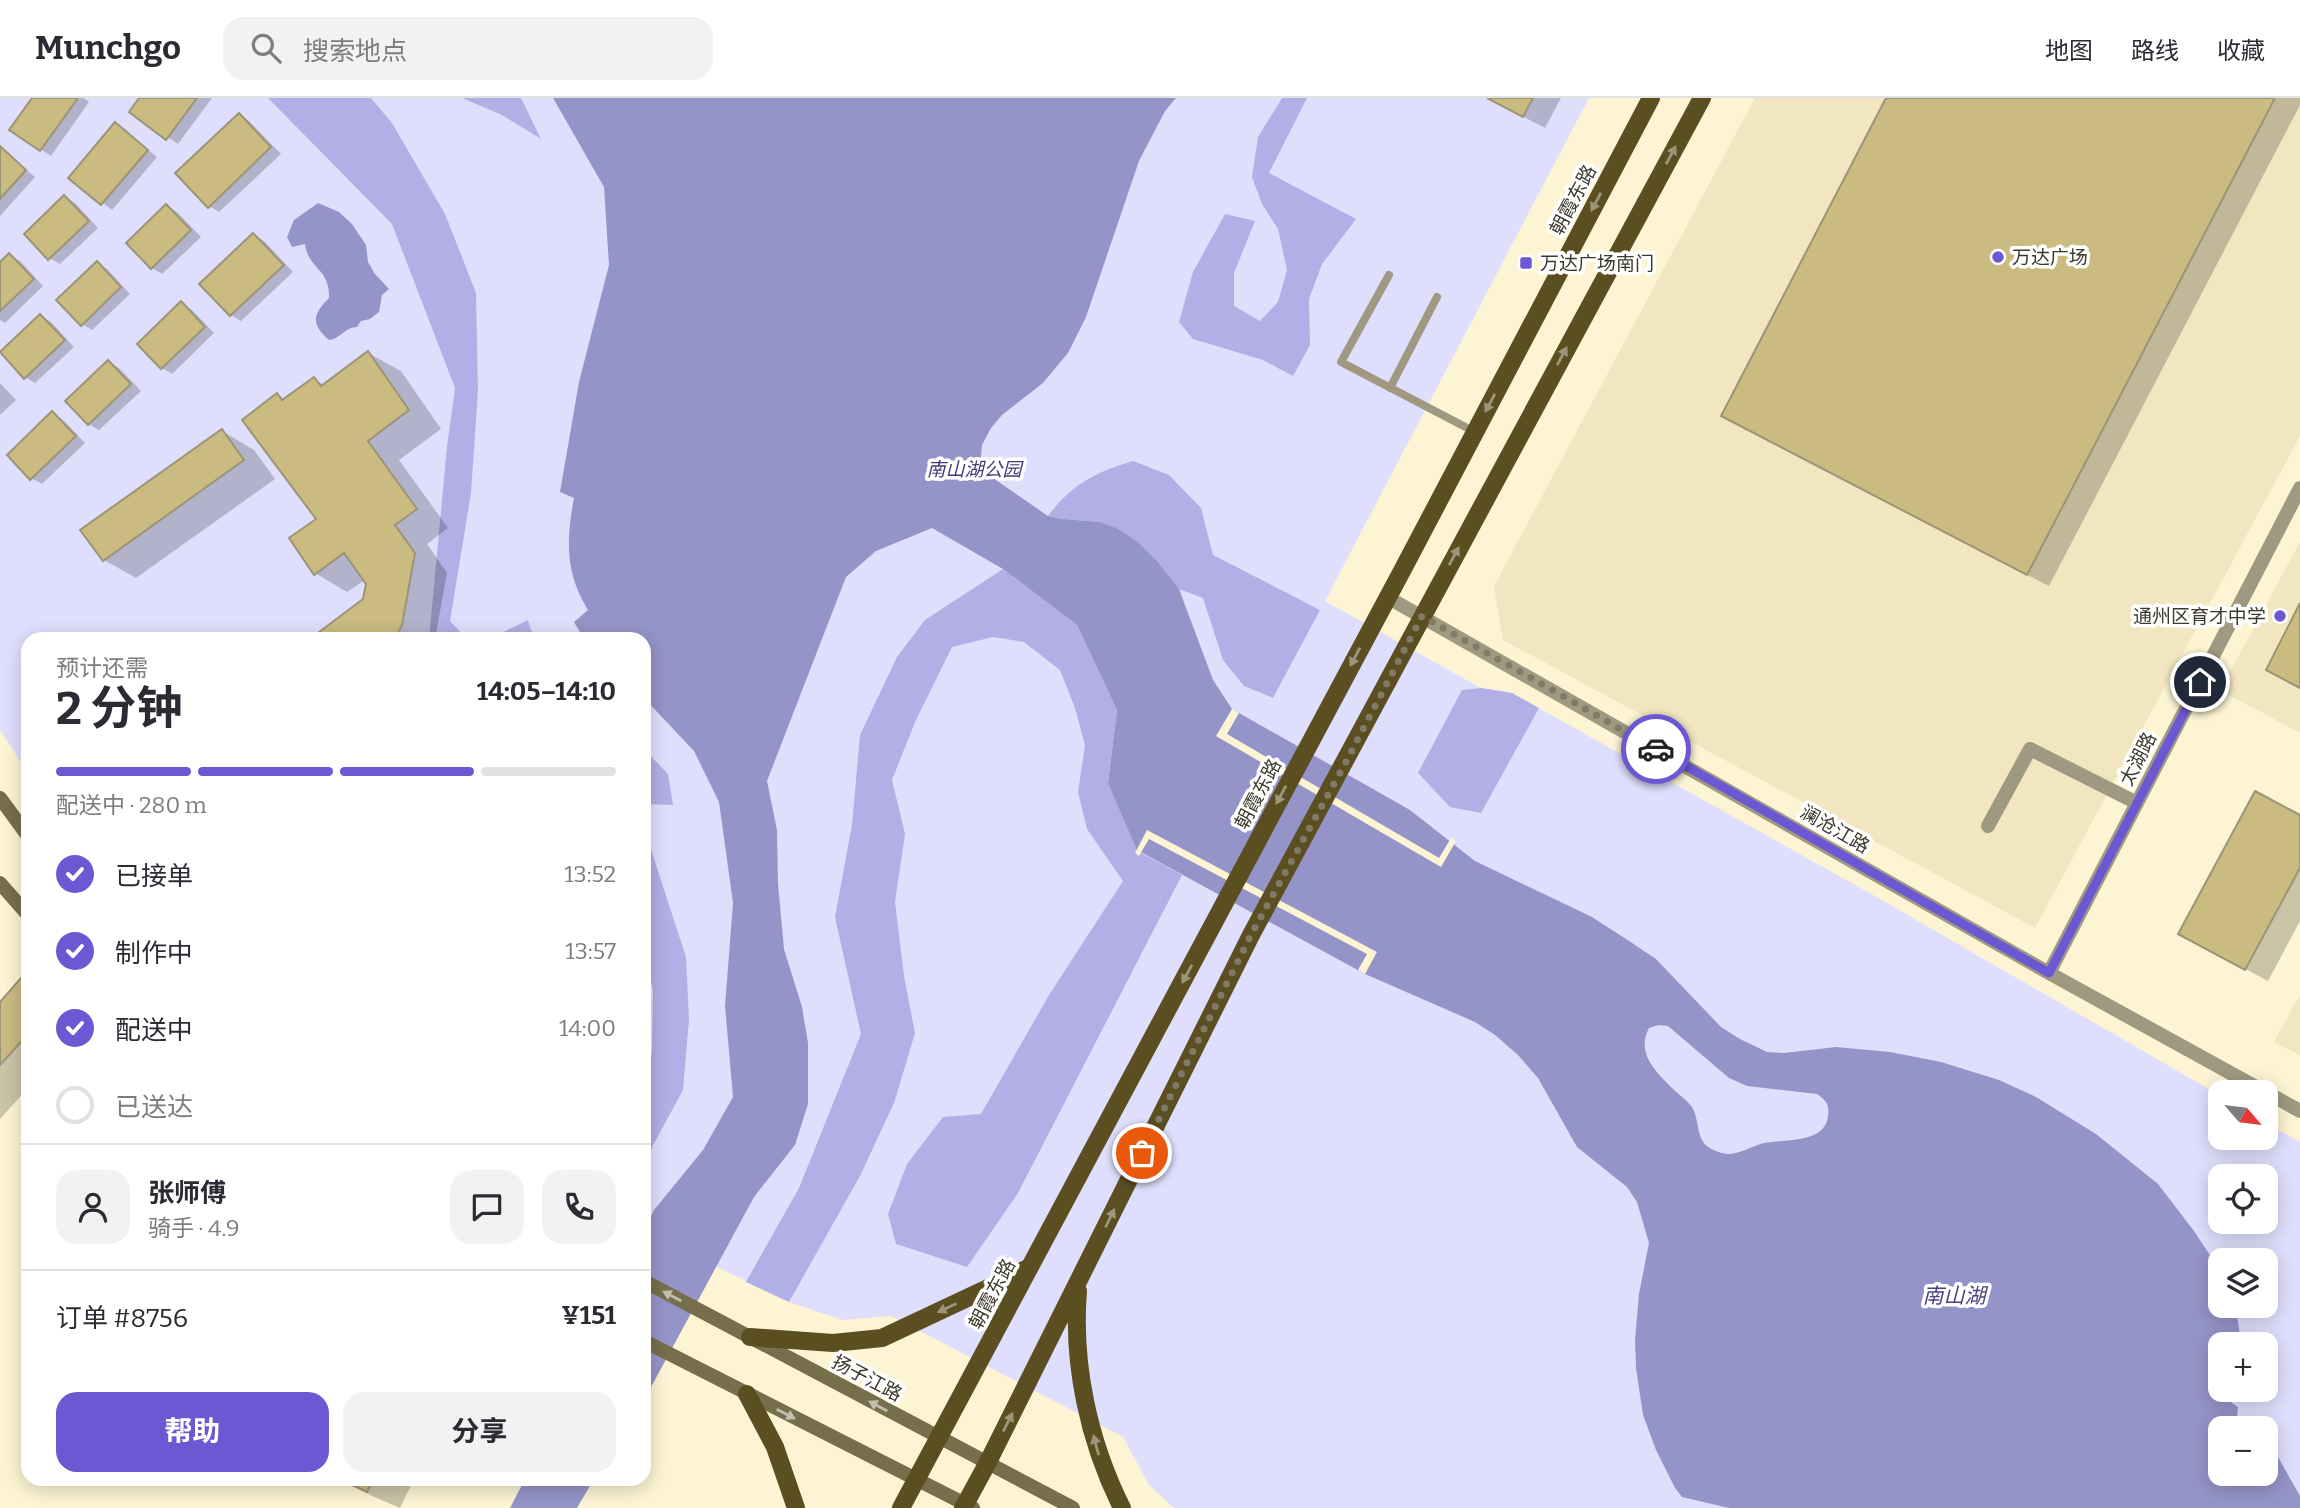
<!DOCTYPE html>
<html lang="zh">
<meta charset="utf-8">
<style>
body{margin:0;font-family:Bitter,"Noto Sans SC",serif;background:#f2f2f3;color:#2b2b33;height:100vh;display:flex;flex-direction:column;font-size:26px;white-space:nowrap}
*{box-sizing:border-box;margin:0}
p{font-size:23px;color:#7c7c81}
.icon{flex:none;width:38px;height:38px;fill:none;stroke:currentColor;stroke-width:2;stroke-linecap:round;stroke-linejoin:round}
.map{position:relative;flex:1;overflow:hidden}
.details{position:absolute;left:21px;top:534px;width:630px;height:854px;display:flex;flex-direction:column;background:#fff;border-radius:21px;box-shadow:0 4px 18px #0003}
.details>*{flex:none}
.needle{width:46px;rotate:118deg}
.tools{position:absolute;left:2208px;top:982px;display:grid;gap:14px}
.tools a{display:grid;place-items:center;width:70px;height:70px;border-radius:14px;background:#fff;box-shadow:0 4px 18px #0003;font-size:35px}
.pin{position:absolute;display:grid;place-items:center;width:60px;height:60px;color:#fff;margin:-30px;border:4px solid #fff;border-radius:50%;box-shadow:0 2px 7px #0007}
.courier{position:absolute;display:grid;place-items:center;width:70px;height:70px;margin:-35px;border:5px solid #6b58d2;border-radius:50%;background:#fff;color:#222;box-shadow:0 2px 9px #0007}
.headline em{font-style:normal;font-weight:700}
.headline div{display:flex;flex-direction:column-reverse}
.headline{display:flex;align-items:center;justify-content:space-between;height:119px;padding:0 35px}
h1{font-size:46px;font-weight:700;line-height:52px}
.bar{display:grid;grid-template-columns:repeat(4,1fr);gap:10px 7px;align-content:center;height:84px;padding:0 35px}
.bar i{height:9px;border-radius:5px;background:#e1e1e2}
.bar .active{background:#6b58d2}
.bar p{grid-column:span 4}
.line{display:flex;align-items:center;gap:18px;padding:0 35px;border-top:2px solid #e1e1e2}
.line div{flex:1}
.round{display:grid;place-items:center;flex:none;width:74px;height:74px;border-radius:21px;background:#f2f2f3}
ol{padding:0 35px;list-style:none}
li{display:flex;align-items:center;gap:21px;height:77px}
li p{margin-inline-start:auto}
li .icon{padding:7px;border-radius:50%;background:#6b58d2;color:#fff;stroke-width:4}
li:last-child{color:#7c7c81}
li i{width:38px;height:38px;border:4px solid #e1e1e2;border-radius:50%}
.cta{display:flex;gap:14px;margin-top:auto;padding:14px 35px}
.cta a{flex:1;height:80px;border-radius:21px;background:#6b58d2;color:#fff;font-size:28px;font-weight:700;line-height:80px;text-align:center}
.cta a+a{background:#f2f2f3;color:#2b2b33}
header{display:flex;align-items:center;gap:42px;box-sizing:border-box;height:98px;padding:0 35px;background:#fff;border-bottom:2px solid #e1e1e2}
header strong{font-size:33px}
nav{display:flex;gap:38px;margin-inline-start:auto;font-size:24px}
.search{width:490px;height:63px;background:#f2f2f3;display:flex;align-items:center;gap:18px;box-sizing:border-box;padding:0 24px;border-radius:21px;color:#7c7c81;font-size:26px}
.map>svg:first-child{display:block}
</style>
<header>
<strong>Munchgo</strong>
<div class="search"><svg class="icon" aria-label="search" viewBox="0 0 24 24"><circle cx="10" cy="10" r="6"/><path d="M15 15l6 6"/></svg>搜索地点</div>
<nav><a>地图</a><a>路线</a><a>收藏</a></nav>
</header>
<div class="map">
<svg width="2300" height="1410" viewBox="0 0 2300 1410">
<rect width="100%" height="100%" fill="#fcf4d3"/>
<path fill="#f1e6c0" d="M1755 0H2300V338L2035 830 1503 542 1494 488Z
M2300 444V635L2220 592Z
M2300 896V957L2274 944Z"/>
<path fill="#dfdffd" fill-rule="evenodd" d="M0 0H1589L1325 503 1481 590 1512 595 1875 798 2221 998V1040H2266V1025L2300 1044V1410H1174L1149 1387 1123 1339 891 1218 842 1222 789 1204 644 1133V541H28V675L0 632ZM2221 1078H2266V1124H2221ZM2221 1162H2266V1208H2221ZM2221 1246H2266V1292H2221ZM2221 1330H2266V1376H2221Z"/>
<path fill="#b1afe5" d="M268 0H371L392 25 445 116 476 195 478 293 471 395 450 523 467 541H429L447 349 455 290 392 126Z
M462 0H521L541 41 502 17Z
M1282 0H1307L1269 75 1356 121 1322 166 1309 201 1310 247 1293 278 1263 262 1193 241 1179 224 1193 174 1225 116 1255 123 1234 175V208L1260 223 1278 204 1287 172 1278 131 1262 106 1252 79 1258 39Z
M1133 363 1169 377 1201 410 1213 457 1320 512 1273 600 1244 588 1223 562 1203 500 1179 491 1158 464 1139 445 1100 424 1063 421 1048 418C1072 386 1096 374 1133 363Z
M1003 471 1077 527 1117 612 1108 685 1141 755 1182 777 1018 1095 967 1169 896 1146 888 1116 907 1066 943 1019 981 1016 1049 897 1123 783 1087 731 1078 694 1085 647 1075 610 1060 572 1024 544 993 539 952 549 915 624 892 682 905 736 895 804 904 878 915 935 894 1005 860 1078 789 1204 746 1184 799 1090 861 936 835 819 852 727 860 637 897 559 925 522Z
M528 522 531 532 539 541H501L499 536Z
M1481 590 1512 595 1539 610 1481 715 1450 709 1418 675 1462 592Z
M644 651 668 676 673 707 644 706Z
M644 730 686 859 689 922 683 992 644 1064V982L652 954 653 892 644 853Z"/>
<path fill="#9594c8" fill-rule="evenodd" d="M553 0H1176L1165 13 1139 63 1086 219 1068 255 1043 285 1002 317 991 330 982 347 981 359 984 370 993 380 1048 418 1063 421 1100 424 1118 431 1139 445 1158 464 1179 491 1213 582 1232 611 1410 712 1475 763 1592 819 1623 839 1656 861 1721 929 1740 941 1767 954 1784 955 1836 949 1890 954 1941 964 1999 982 2036 999 2096 1036 2158 1086 2194 1133 2221 1174V1208H2235L2236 1210 2240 1237 2225 1246H2221C2221 1253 2218 1255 2215 1262 2208 1283 2221 1298 2238 1309L2236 1330H2221V1376H2266V1344L2270 1345 2300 1398V1410H1729L1682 1399 1675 1390 1656 1352 1643 1317 1636 1270 1635 1242 1639 1196 1649 1145 1637 1104 1627 1089 1577 1049 1538 980 1518 957 1495 937 1475 924 1365 876 1137 752 1108 685 1117 612 1077 527 1003 471 932 430 876 453 846 479 767 683 777 732 778 786 784 851 802 909 808 945V1006L795 1047 754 1099 644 1302V1133L654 1112 703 1052 733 999 725 908 733 805 719 704 694 653 644 600V541H584L574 524 588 512C565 475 566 442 574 400L560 394 579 284 609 167 604 89ZM1659 927 1668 928 1729 980 1747 988 1817 996C1827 1003 1829 1006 1828 1018 1825 1046 1784 1041 1764 1045 1752 1048 1740 1056 1728 1056 1722 1056 1712 1052 1707 1048 1696 1039 1699 1020 1692 1009 1687 1002 1678 996 1672 990 1655 973 1636 955 1649 930Z
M318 105 339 114 352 126 366 147 368 164 375 176 389 191 382 197 379 214 370 221 361 223 357 229C345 229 340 241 329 242 311 226 312 217 329 200 330 170 308 171 305 146L292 149 287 139 294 122Z
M525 1381H594L577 1410H510Z"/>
<path fill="#fcf4d3" d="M1232 611 1239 615 1227 636 1439 760 1451 740 1456 743 1441 769 1216 638Z
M1147 732 1377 854 1365 876 1358 872 1367 856 1149 741 1139 758 1135 755Z"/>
<path fill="#0003" d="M34 0H84L89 4 51 58 12 32Z
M142 0H212L178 46 131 14Z
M1488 0H1561L1545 30Z
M1888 0H2300V7L2049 488 1745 330Z
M239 17 249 23 281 56 219 114 209 108Z
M116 26 157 59 112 112 71 80Z
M0 50 35 79 0 118Z
M65 99 75 105 98 130 60 166 49 160Z
M167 108 177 114 201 139 162 176 152 170Z
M254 137 264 143 293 174 241 223 231 217Z
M9 157 20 163 43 188 5 225 0 222V166Z
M97 165 107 171 130 196 92 232 82 226Z
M182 206 192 212 214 235 172 276 162 270Z
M40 218 51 224 74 249 35 285 25 279Z
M368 255 401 273 441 331 399 362 448 430 427 446 447 475 435 541H313L364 502 368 486 365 482 347 494 315 475 319 421 277 297 285 302 314 281 324 287Z
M109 264 119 270 141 293 99 332 89 326Z
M0 285 16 302 0 317Z
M53 316 63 322 85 345 42 386 31 380Z
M222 333 254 352 275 381 136 480 104 462Z
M2300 719V823L2268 883 2202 848Z
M644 847 649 854 644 858Z
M21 883 28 886V990L0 1021V907Z
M342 1381H414L400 1410 370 1397Z"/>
<path fill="#cabb81" stroke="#9c9476" stroke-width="2" d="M32 0H78L40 53 9 32Z
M139 0H197L166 42 129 14Z
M1487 0H1533L1523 19Z
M1886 0H2275L2027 477 1721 318Z
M239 15 271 49 208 110 175 75Z
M115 24 148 52 101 107 68 80Z
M0 48 26 72 0 101Z
M64 97 89 123 48 162 24 136Z
M166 106 191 132 151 171 126 145Z
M253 135 284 167 230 218 199 186Z
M9 155 34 181 0 213V164Z
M97 163 121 189 81 228 56 202Z
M181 203 205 229 161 271 137 246Z
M40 216 65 242 24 281 0 254Z
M368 253 409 312 368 343 417 411 395 427 415 455 402 527 395 541H310L363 501 366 486 344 455 314 477 289 440 316 421 242 322 277 295 282 302 314 279 321 288Z
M108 262 131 286 88 327 65 303Z
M52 313 76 338 30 382 7 357Z
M222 331 244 362 103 463 80 432Z
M2300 505V590L2266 572Z
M2255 693 2300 717V770L2245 872 2178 836Z
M21 880 28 887V936L0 967V904Z
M339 1381H373L367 1394Z"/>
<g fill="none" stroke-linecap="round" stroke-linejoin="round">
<path stroke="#9f9981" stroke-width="8" d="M1389 177 1341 264 1475 334
M1390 290 1437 199"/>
<path stroke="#9f9981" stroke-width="14" d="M1988 728 2030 651 2137 705
M2049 875 2300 390"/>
<path stroke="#9f9981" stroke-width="14" d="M1387 499 2049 875 2265 994
M2266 994 2300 1013"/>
<path stroke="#776e4b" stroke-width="14" d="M0 700 28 738
M0 785 28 817
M644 1183 1073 1410
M644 1243 973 1410"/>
<path stroke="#5b4f22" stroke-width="18" d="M1078 1193C1072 1267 1089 1344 1122 1410
M750 1239 833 1245 882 1240 999 1185 1030 1169
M747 1296 775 1349 796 1410
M901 1410 1403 471 1651 0
M963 1410 987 1366 1251 837 1702 0"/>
</g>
<defs><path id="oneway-solid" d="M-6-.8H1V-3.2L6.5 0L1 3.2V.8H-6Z" transform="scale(1.75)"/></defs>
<g fill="#9d957a">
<use href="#oneway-solid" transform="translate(1671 57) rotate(-62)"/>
<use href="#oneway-solid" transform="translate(1596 104) rotate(118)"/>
<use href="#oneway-solid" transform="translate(1562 258) rotate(-62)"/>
<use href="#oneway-solid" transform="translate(1490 305) rotate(118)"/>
<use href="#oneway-solid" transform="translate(1454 458) rotate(-62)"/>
<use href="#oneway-solid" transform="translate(1355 559) rotate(118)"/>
<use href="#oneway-solid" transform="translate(1281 697) rotate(118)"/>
<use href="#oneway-solid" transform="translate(1187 876) rotate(118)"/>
<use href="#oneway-solid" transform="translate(1110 1120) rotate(-64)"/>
<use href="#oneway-solid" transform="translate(947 1210) rotate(155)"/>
<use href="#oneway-solid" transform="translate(1008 1324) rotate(-63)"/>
<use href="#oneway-solid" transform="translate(1096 1347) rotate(-105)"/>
</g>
<g fill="#c2beae">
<use href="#oneway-solid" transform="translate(672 1198) rotate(-152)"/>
<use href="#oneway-solid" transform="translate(878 1308) rotate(-152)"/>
<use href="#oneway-solid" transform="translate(786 1316) rotate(27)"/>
</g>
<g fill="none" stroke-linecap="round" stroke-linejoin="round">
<path stroke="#807a67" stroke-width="7" stroke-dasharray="0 12.6" d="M1142 1055 1251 837 1347 662 1422 518 1656 651"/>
<path stroke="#6b58d2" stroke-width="9" d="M1656 651 2049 875 2200 584"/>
</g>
<g fill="#6b58d2" stroke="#fff" stroke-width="2.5">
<circle cx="1998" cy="159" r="7"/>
<rect x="1519" y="158" width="14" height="14" rx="3.5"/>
<circle cx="2280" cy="518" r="7"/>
</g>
<g text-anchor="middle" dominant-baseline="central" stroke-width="7" stroke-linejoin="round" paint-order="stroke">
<g font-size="19" fill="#3d392d" stroke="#fff">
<text transform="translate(1573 102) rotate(-62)">朝霞东路</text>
<text transform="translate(2138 661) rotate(-63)">太湖路</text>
<text transform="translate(1258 696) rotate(-62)">朝霞东路</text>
<text transform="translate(1835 731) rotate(30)">澜沧江路</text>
<text transform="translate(992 1196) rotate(-62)">朝霞东路</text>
<text transform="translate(867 1280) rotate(28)">扬子江路</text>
</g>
<g font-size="19" fill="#3d392d" stroke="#fff" text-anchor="start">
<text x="2012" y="159">万达广场</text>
<text x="1540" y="165">万达广场南门</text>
<text x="2266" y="518" text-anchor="end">通州区育才中学</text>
</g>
<g font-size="19" font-style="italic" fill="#423a7c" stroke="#fff">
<text x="974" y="371">南山湖公园</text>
</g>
<g font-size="21" font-style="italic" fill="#4a4285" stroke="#fff">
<text x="1954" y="1198">南山湖</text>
</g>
</g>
</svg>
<div class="tools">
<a><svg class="needle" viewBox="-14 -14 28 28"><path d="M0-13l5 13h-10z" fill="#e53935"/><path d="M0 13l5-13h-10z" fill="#7c7c81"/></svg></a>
<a><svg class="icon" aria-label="locate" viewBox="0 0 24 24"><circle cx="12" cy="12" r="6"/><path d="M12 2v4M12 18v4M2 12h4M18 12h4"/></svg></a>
<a><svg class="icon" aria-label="layers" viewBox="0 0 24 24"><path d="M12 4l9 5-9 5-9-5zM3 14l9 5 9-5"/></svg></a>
<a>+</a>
<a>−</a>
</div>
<div class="pin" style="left:1142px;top:1055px;background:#ea580c"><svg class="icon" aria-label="bag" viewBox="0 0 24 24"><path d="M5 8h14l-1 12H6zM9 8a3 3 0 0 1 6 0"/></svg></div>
<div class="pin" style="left:2200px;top:584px;background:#1f2937"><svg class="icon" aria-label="home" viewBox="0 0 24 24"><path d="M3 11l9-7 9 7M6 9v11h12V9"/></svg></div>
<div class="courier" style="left:1656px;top:651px"><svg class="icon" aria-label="car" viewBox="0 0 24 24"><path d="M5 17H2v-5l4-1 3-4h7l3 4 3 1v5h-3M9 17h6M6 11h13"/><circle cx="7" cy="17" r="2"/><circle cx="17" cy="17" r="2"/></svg></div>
<section class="details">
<div class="headline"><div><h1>2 分钟</h1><p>预计还需</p></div><em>14:05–14:10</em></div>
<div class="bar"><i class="active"></i><i class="active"></i><i class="active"></i><i></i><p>配送中 · 280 m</p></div>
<ol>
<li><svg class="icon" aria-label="check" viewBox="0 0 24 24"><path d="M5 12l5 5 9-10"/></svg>已接单<p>13:52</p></li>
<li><svg class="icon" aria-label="check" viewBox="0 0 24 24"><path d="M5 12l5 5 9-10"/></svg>制作中<p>13:57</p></li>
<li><svg class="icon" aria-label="check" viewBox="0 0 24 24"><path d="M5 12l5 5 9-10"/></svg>配送中<p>14:00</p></li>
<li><i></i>已送达</li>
</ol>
<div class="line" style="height:126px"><a class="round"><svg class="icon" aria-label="person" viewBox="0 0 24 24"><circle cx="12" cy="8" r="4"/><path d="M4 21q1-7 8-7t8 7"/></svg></a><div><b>张师傅</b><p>骑手 · 4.9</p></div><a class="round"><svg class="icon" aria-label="chat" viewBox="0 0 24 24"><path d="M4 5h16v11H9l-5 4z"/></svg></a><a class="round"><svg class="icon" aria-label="phone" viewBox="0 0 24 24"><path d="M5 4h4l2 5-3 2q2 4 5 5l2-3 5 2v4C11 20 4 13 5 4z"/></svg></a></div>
<div class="line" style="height:91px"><div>订单 #8756</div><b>¥151</b></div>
<div class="cta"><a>帮助</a><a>分享</a></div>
</section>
</div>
